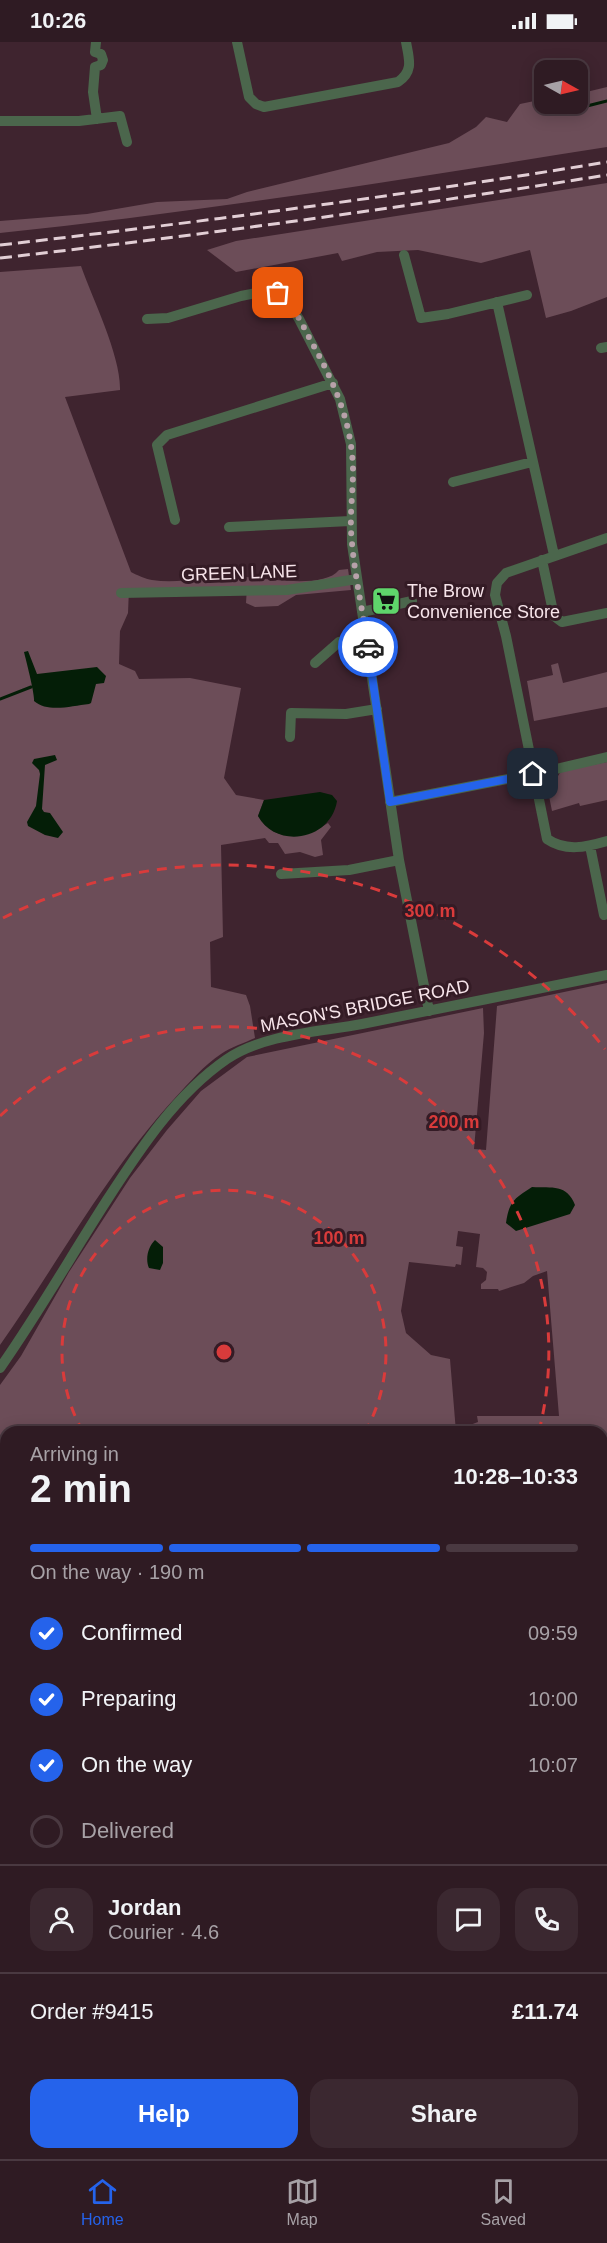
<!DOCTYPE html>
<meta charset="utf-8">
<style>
body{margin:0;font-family:Helvetica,sans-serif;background:#3b2830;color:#f1f3f6;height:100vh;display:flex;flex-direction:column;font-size:22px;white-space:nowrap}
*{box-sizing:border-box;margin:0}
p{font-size:20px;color:#a7a1a6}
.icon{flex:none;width:33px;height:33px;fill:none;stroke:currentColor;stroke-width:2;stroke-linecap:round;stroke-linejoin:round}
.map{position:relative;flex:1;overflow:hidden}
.drawer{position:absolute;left:0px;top:1384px;width:608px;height:734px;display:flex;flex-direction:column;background:#2f1b23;border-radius:18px 18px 0 0;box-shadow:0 3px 15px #0003,0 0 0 2px #4a3941}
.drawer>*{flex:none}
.needle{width:39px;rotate:98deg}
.tools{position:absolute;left:534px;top:18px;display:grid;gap:12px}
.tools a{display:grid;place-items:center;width:54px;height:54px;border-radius:12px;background:#2f1b23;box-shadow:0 3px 15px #0003,0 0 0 2px #4a3941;font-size:30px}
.pin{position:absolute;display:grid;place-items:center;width:51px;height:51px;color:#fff;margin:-26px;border-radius:12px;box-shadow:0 3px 9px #0006}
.courier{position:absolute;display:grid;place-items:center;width:60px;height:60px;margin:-30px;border:4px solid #2563eb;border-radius:50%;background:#fff;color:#222;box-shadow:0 2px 8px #0007}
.headline em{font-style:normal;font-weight:700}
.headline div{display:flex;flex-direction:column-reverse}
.headline{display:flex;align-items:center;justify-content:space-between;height:102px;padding:0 30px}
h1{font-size:39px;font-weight:700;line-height:45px}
.bar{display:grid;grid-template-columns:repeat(4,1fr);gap:9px 6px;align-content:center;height:72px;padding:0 30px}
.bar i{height:8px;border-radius:4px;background:#4a3941}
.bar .current{background:#2563eb}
.bar p{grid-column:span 4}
.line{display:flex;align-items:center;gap:15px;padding:0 30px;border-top:2px solid #4a3941}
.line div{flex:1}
.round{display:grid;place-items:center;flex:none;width:63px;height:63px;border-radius:18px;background:#3b2830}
ol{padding:0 30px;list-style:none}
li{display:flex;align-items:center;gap:18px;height:66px}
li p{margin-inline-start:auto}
li .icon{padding:6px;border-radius:50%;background:#2563eb;color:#fff;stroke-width:4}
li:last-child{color:#a7a1a6}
li i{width:33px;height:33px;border:3px solid #4a3941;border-radius:50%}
.primary-button{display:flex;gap:12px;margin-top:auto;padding:12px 30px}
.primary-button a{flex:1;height:69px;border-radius:18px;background:#2563eb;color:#fff;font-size:24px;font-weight:700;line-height:69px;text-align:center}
.primary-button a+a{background:#3b2830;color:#f1f3f6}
.status{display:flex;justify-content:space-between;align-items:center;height:42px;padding:0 30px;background:#2f1b23;direction:ltr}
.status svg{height:16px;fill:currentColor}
.tabs{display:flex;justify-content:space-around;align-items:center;height:84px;border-top:2px solid #4a3941;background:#2f1b23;font-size:16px;color:#a7a1a6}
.tabs a{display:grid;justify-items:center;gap:3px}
.tabs .current{color:#2563eb}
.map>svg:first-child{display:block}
</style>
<div class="status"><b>10:26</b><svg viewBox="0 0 49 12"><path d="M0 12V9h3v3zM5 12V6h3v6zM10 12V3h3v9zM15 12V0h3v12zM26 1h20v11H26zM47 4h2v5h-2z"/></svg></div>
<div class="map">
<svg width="607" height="2117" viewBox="0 0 607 2117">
<rect width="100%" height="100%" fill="#3f242f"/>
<path fill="#6c4d58" d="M607 45V105C405 137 203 170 0 191V179L87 172 157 160 227 157 247 150 449 101 476 85 486 75 507 80 520 62 544 57V62H578V52Z
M607 141V255L571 269 546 276 530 208 481 221 418 208 377 210 342 219 338 211 236 230 207 208 236 199Z
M81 224C93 258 121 314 120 348L65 355 131 530C137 533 145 537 152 538 178 542 205 535 231 534 256 534 322 549 339 528L348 527 351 548 296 553 278 564 255 565 246 561 247 545 129 547 128 571 120 589 119 622 135 629 139 637 190 636 241 646 224 736 236 753 264 758 258 774C274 801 304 797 328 781L331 785 321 798 323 813 315 815 300 810 285 812 278 801H269L265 796 221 803 223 895 210 900 211 945 246 953 250 964 255 996C244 1001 231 1005 221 1012 204 1023 189 1041 175 1056 106 1131 58 1221 0 1303V230Z
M558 621 563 641 607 630V665L534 679 527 639 553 633 551 623Z
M607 720V758L580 764 579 761 552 769 547 744 552 740 558 738V734L561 729Z
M607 941V1423L602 1425V1390H550L544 1386 523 1390H471L470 1383 478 1380 477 1374H559L547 1229 533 1234 524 1241 499 1249 498 1247H481V1242L486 1238 487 1230 483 1226 476 1225 480 1192 458 1189 456 1204 463 1205 461 1223 456 1222 455 1225 409 1220 401 1269 406 1291 431 1313 450 1317 456 1390H6V1396L0 1394V1343L21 1314 69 1230 130 1136 167 1088 201 1049 247 1015 483 966 484 991 474 1107 486 1108 497 964Z
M0 1409 6 1411V2112H461L463 2117H0Z
M607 1696V2117H479L476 2112H602V1697Z"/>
<path fill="#041e07" d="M28 609 37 632 97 625 106 634 104 641 96 642 91 661 89 662C71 664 48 671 34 659 35 653 26 618 24 610Z
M55 713 57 718 45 723 42 767 44 770 50 771 63 790 58 796 45 793 28 784 27 780 36 764 40 732 39 728 32 721 34 717Z
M320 750 332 753 337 759C331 798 277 808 258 774L264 758Z
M532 1145C552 1146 567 1142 575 1163L570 1172 516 1189 506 1181C509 1159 515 1156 532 1145Z
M155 1198 163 1205V1221L160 1228 149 1226C145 1217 148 1205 155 1198Z"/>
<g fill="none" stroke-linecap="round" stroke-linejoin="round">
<path stroke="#041e07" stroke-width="3" d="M587 64 607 59
M0 657 31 645"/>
<path stroke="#4b664c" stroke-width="10" d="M96 0 95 10 101 12 103 18 101 23 95 25 93 50 97 77
M237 0 249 55 256 62 264 65 398 40C414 29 409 17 406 0
M0 79H79L120 74 127 100
M404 213 421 276 448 272 527 253
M497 260 554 513
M147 277 168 276 241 254 266 249 278 251 288 259 299 277 340 357 351 402 352 502 399 818 429 969
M601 306 607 305
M453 440 532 420
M175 478 157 403 167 393 333 341
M229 485 350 479
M607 496 506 531 497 541 495 553 506 594 547 797C566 810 586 805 607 799
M542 518 554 574 562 580 607 571
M121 551 287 548 357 537
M362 570 412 559
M315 621 339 600 366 595
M290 695 291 671 346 672 377 667
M552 728 607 715
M390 760 533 732
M590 804 604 873 607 872
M281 832 349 828 399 818
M0 1326C38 1272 71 1214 107 1158 140 1107 176 1052 227 1017 264 992 319 990 362 982 444 966 525 949 607 933
M0 1402 6 1404
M467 2112 469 2117"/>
<path stroke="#e2ced5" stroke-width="3" stroke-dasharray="12 6" stroke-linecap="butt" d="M0 203C203 180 405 153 607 120
M0 216C203 193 405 165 607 133"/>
</g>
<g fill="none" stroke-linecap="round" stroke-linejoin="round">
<path stroke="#b7a1a9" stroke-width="6" stroke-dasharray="0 10.8" d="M278 251C294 264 302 282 311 299 334 340 352 380 353 428 353 452 349 476 352 501 355 536 363 570 368 605"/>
<path stroke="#2563eb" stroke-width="8" d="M368 605 390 760 533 732"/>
</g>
<g fill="none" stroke="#d93b3b" stroke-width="3" stroke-dasharray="10 8">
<path d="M83 1390A162 162 0 1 1 365 1390"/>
<path d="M0 1074A325 325 0 0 1 539 1389"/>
<path d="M3 876A487 487 0 0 1 605 1007"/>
</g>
<defs>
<g id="supermarket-square" transform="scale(1.5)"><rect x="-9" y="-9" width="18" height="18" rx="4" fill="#5fd56b" stroke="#341b25"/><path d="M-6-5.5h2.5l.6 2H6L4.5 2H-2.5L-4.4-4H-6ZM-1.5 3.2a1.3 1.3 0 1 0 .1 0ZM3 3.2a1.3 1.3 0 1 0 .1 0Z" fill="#111"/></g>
</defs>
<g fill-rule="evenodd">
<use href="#supermarket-square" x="386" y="559"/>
</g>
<g text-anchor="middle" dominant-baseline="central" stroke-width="6" stroke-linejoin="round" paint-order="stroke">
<g font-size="18" fill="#f7e4ea" stroke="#341b25">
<text transform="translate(239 531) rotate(-2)">GREEN LANE</text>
<text transform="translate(365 964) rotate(-11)">MASON'S BRIDGE ROAD</text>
</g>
<g font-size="18" fill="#f7e4ea" stroke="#341b25" text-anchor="start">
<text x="407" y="549">The Brow<tspan x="407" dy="21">Convenience Store</tspan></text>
</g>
</g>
<circle cx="224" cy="1310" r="9" fill="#d93b3b" stroke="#341b25" stroke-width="3"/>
<g font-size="18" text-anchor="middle" font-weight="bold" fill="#d93b3b" stroke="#341b25" stroke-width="6" stroke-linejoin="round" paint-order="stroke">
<text x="430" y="875">300 m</text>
<text x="454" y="1086">200 m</text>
<text x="339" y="1202">100 m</text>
</g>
</svg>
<div class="tools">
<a><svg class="needle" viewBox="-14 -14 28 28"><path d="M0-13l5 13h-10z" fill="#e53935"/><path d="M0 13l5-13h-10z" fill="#a7a1a6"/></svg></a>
</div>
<div class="pin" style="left:278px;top:251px;background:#ea580c"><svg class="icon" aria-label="bag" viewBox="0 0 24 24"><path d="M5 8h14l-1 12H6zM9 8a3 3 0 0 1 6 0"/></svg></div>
<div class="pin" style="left:533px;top:732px;background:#1f2937"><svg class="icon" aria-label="home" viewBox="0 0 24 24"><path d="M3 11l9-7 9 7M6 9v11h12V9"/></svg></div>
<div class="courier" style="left:368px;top:605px"><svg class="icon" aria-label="car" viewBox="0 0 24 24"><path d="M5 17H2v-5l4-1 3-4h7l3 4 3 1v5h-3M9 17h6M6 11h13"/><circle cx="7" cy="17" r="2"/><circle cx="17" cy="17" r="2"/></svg></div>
<section class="drawer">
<div class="headline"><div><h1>2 min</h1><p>Arriving in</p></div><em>10:28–10:33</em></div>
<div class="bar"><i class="current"></i><i class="current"></i><i class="current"></i><i></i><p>On the way · 190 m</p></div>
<ol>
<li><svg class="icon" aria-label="check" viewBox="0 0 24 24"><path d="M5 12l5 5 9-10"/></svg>Confirmed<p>09:59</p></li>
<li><svg class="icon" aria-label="check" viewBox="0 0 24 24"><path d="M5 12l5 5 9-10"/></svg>Preparing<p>10:00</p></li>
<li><svg class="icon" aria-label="check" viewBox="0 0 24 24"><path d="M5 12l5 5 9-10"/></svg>On the way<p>10:07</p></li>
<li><i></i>Delivered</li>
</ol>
<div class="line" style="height:108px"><a class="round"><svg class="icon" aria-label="person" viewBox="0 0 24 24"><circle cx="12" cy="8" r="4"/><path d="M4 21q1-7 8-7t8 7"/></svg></a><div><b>Jordan</b><p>Courier · 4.6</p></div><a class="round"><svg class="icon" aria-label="chat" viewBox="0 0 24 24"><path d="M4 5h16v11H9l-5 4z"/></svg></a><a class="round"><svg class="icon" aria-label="phone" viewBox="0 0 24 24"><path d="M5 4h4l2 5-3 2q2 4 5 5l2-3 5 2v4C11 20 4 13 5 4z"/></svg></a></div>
<div class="line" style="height:78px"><div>Order #9415</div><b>£11.74</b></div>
<div class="primary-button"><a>Help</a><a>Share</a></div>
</section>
</div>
<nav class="tabs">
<a class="current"><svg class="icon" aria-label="home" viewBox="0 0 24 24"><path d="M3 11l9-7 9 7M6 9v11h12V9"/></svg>Home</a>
<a><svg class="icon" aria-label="map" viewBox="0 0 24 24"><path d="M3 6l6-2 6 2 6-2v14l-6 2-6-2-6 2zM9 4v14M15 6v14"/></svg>Map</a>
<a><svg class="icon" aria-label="saved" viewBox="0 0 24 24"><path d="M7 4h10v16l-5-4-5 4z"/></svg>Saved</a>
</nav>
